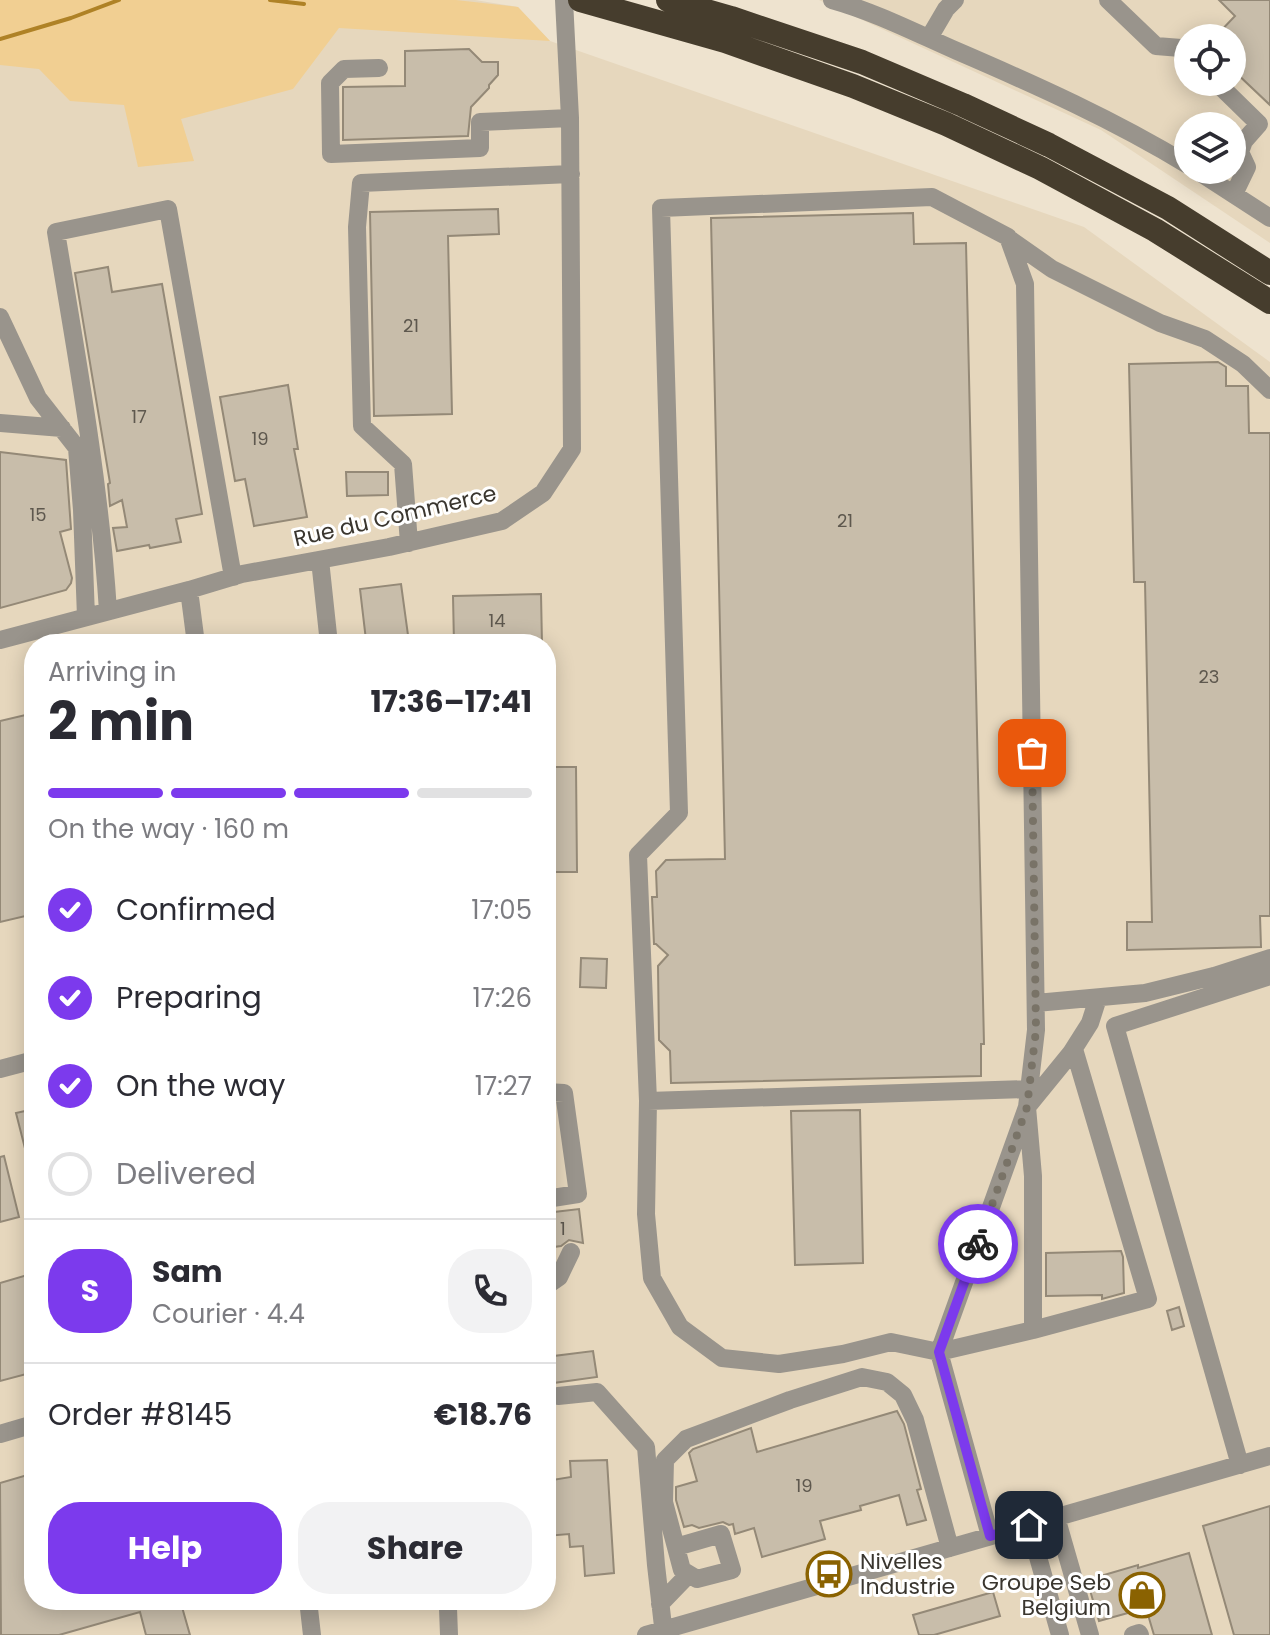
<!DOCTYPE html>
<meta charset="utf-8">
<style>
body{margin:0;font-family:Poppins,sans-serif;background:#f2f2f3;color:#2b2b33;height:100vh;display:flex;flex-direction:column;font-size:30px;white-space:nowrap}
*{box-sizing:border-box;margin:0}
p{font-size:26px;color:#7c7c81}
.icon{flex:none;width:44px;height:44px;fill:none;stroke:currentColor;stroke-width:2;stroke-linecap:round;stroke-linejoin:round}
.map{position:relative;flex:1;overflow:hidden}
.details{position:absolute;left:24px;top:634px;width:532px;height:976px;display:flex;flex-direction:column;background:#fff;border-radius:32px;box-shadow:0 4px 20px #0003}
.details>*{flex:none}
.buttons{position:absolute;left:1174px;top:24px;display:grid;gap:16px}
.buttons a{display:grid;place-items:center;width:72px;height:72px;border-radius:50%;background:#fff;box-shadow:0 4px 20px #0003;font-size:40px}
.pin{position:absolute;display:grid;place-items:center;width:68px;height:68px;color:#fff;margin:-34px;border-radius:16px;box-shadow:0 4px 12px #0006}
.courier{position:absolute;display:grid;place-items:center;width:80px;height:80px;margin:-40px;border:6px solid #7c3aed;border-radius:50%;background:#fff;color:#222;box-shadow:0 2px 10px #0007}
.summary em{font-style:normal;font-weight:700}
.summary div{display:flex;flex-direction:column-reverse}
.summary{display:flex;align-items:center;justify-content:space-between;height:136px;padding:0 24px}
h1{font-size:52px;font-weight:700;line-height:60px}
.bar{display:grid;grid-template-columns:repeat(4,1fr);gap:12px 8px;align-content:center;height:96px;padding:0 24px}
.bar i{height:10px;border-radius:6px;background:#e1e1e2}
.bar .selected{background:#7c3aed}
.bar p{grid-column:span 4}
.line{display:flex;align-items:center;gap:20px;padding:0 24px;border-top:2px solid #e1e1e2}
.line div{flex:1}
.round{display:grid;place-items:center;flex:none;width:84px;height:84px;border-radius:32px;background:#f2f2f3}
ol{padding:0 24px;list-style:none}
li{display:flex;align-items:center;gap:24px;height:88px}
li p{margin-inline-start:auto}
li .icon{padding:8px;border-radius:50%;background:#7c3aed;color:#fff;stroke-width:4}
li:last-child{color:#7c7c81}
li i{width:44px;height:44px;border:4px solid #e1e1e2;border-radius:50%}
.cta{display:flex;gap:16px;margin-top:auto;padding:16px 24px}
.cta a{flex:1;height:92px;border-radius:32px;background:#7c3aed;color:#fff;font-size:32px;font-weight:700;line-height:92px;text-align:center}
.cta a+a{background:#f2f2f3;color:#2b2b33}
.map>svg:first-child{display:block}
</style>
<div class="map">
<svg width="1270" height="1635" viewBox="0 0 1270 1635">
<rect width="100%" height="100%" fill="#eee3cf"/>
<path fill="#e6d7bd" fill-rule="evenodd" d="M0 0H475L518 7 550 41 1084 227 1270 362V1635H0ZM34 644H546V1600H34Z
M819 0H1270V243L1101 130ZM1188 38H1232V82H1188ZM1188 126H1232V170H1188Z"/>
<path fill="#f1cf92" d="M0 0H456L518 7 550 41 339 28 293 89 181 119 194 161 138 167 124 105 70 101 39 69 0 65Z"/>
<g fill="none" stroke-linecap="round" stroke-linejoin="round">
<path stroke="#af8226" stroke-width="4" d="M270 0 304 4
M0 39 71 18 119 0"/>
</g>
<path fill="#c8bdaa" stroke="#948977" stroke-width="2" d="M1219 0H1270V105L1232 69V38H1214L1235 16Z
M469 49 482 62H498V75L489 85V88L471 107 468 136 343 140V87L405 86V51Z
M498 209 499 234 448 236 452 414 374 416 370 212Z
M913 213 914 244 966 243 984 1044H981V1076L671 1083 670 1051 659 1040 658 966 668 955 656 944H654L652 897H657L656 871 666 860 725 859 711 218Z
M108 267 112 292 162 284 202 514 176 519 181 542 150 548 149 545 117 551 113 528 127 527 122 500 110 506 108 484 110 483 75 273Z
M1218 362 1226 367V386H1248L1249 433H1270V916H1260L1261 947 1127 950V922H1152L1145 582H1134L1129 364Z
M288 385 298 449H294L307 517 254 526 245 479 235 481 220 397Z
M0 452 66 460 71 529 60 532 72 578 71 583 66 590 0 608Z
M346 472H388V495L347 496Z
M401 584 408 635 397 636 398 644H373L372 639 366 640 360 589Z
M541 594 542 644H454L453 596Z
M34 713V914L0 922V721Z
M546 767H576L577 872H546Z
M581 958 607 959 606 988 580 987Z
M34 1109V1168H30L16 1113Z
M860 1110 863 1263 795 1265 791 1111Z
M4 1156 19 1217 0 1222V1157Z
M579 1209 583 1243 569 1240 561 1246 546 1248V1213Z
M1121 1251 1123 1257 1124 1293 1102 1299V1295L1046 1296V1253Z
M34 1273V1372L0 1381V1283Z
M1179 1307 1184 1326 1172 1330 1167 1311Z
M593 1351 597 1377 546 1384V1357Z
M897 1411 904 1424 921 1489 917 1490 926 1520 907 1525 899 1495 860 1506 861 1510 820 1521 825 1539 762 1557 754 1528 735 1534 733 1524 729 1525 723 1522 699 1528 692 1525 684 1527 676 1500V1487L697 1481 689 1453 693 1449 751 1428 757 1452Z
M607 1460 614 1573 585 1576 583 1546 570 1547 569 1534 546 1536V1481L571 1477 570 1461Z
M34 1473V1600H180L190 1635H146L140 1612 59 1635H1L0 1483Z
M1270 1506V1635H1234L1203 1526Z
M1189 1553 1212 1635H1154L1146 1608 1099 1621 1087 1580 1138 1565V1568Z
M993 1592 1000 1616 934 1635H919L913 1615Z"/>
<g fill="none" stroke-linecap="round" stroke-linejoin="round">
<path stroke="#99948c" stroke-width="18" d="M832 0C875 12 916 33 957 51 1036 85 1114 120 1188 165
M1108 0 1156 46 1181 48 1188 54
M929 38 946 9 955 0
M379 68 344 69 330 83 331 154 480 148V122L570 118
M1216 82 1259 124 1244 141 1240 152 1247 167 1234 194
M1196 170 1270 218
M1008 238 1052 269 1160 323 1205 339 1243 364 1270 390
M0 317 38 398 77 448 82 510 86 617
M0 423 62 428
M409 543 403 464 362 426 357 227 361 183 571 174
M320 560 329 644
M189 590 196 644
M108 611C100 484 77 358 56 232L168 209 233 577
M0 640 189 590 242 574 389 547 502 521 543 493 572 449 570 118 564 0
M1036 1003 1145 993 1214 976 1270 958
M0 1069 34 1060
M546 1092 564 1093 578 1194 546 1199
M648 1101 1029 1089
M546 1286 559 1277 571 1252
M1033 1330V1176L1027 1107 1071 1053 1090 1023 1098 998
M558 1396 597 1392 646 1447 656 1565 664 1635
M0 1434 34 1424
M1240 1465 1115 1026 1270 976
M1056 1517 1090 1635
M1029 1525 1060 1635
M990 1536 939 1352 1027 1107 1036 1030 1025 284 1008 237 932 197 661 208 679 813 638 855 648 1101 646 1214 652 1278 680 1327 722 1358 779 1364 843 1354 891 1342 939 1352 1033 1330 1148 1299 1074 1049
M676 1547 721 1534 732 1570 697 1579 682 1570 664 1502 665 1460 686 1439 790 1400 862 1377 887 1382 903 1395 915 1420 950 1548
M308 1600 312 1635
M660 1604 689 1574
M448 1608 449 1635
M646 1635 1270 1456
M1133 1635 1139 1633 1140 1635"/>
<path stroke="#463d2d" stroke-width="24" d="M580 0 725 41 853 86 946 124 1040 168 1155 230 1270 302
M668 0 731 18 862 62 963 105 1049 145 1168 208 1270 273"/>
</g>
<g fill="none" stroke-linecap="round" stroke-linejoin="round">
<path stroke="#797367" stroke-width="8" stroke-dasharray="0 14.4" d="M978 1244 1027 1107 1036 1030 1032 753"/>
<path stroke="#7c3aed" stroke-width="10" d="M978 1244 939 1352 990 1536 1029 1525"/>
</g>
<defs>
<g id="bus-ring" transform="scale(2.3)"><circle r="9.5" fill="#fff" stroke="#8a6201" stroke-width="1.5"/><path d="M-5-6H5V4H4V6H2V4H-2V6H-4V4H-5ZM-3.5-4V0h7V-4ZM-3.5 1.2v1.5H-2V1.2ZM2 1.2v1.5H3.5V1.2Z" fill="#8a6201"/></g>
<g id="shop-ring" transform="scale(2.3)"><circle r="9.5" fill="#fff" stroke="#8a6201" stroke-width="1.5"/><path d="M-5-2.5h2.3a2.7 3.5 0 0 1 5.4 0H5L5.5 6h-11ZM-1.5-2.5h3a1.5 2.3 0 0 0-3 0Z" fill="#8a6201"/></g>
</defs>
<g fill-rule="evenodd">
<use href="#bus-ring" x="829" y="1574"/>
<use href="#shop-ring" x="1142" y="1595"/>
</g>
<g text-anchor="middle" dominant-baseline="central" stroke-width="6" stroke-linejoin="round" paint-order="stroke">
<g font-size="18" fill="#5e584e">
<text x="411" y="325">21</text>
<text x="139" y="416">17</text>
<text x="260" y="438">19</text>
<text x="38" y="514">15</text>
<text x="845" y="520">21</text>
<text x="497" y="620">14</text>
<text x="1209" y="676">23</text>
<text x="563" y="1228">1</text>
<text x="804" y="1485">19</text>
</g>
<g font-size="22" fill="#3a362f" stroke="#fff">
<text transform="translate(395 516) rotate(-13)">Rue du Commerce</text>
</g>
<g font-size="22" fill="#3a362f" stroke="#fff" text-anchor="start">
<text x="860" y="1561">Nivelles<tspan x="860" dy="25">Industrie</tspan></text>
<text x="1111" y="1582" text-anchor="end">Groupe Seb<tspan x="1111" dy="25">Belgium</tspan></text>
</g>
</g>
</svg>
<div class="buttons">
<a><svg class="icon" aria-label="locate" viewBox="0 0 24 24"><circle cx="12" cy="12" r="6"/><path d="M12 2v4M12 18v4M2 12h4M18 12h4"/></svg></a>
<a><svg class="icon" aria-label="layers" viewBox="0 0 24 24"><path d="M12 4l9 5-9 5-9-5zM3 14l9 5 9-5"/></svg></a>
</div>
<div class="pin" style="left:1032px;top:753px;background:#ea580c"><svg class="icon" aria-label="bag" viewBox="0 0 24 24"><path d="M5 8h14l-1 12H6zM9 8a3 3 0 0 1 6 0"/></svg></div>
<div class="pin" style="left:1029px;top:1525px;background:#1f2937"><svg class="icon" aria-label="home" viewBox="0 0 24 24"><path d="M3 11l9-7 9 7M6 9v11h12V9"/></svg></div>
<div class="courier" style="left:978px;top:1244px"><svg class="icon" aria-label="bike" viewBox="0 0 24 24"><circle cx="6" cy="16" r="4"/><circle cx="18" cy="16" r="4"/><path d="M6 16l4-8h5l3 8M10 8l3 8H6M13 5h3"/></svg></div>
<section class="details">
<div class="summary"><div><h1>2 min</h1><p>Arriving in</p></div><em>17:36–17:41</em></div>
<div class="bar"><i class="selected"></i><i class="selected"></i><i class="selected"></i><i></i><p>On the way · 160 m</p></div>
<ol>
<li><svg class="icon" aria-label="check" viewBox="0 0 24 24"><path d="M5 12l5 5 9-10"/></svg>Confirmed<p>17:05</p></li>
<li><svg class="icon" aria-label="check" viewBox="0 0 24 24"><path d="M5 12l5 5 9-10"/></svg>Preparing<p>17:26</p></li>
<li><svg class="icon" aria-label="check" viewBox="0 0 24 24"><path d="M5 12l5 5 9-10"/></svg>On the way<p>17:27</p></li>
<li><i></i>Delivered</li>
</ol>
<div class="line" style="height:144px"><b class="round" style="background:#7c3aed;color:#fff">S</b><div><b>Sam</b><p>Courier · 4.4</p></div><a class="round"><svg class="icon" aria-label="phone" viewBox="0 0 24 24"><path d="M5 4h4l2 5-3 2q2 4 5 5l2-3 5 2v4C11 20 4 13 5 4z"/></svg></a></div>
<div class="line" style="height:104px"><div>Order #8145</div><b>€18.76</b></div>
<div class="cta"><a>Help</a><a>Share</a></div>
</section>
</div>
